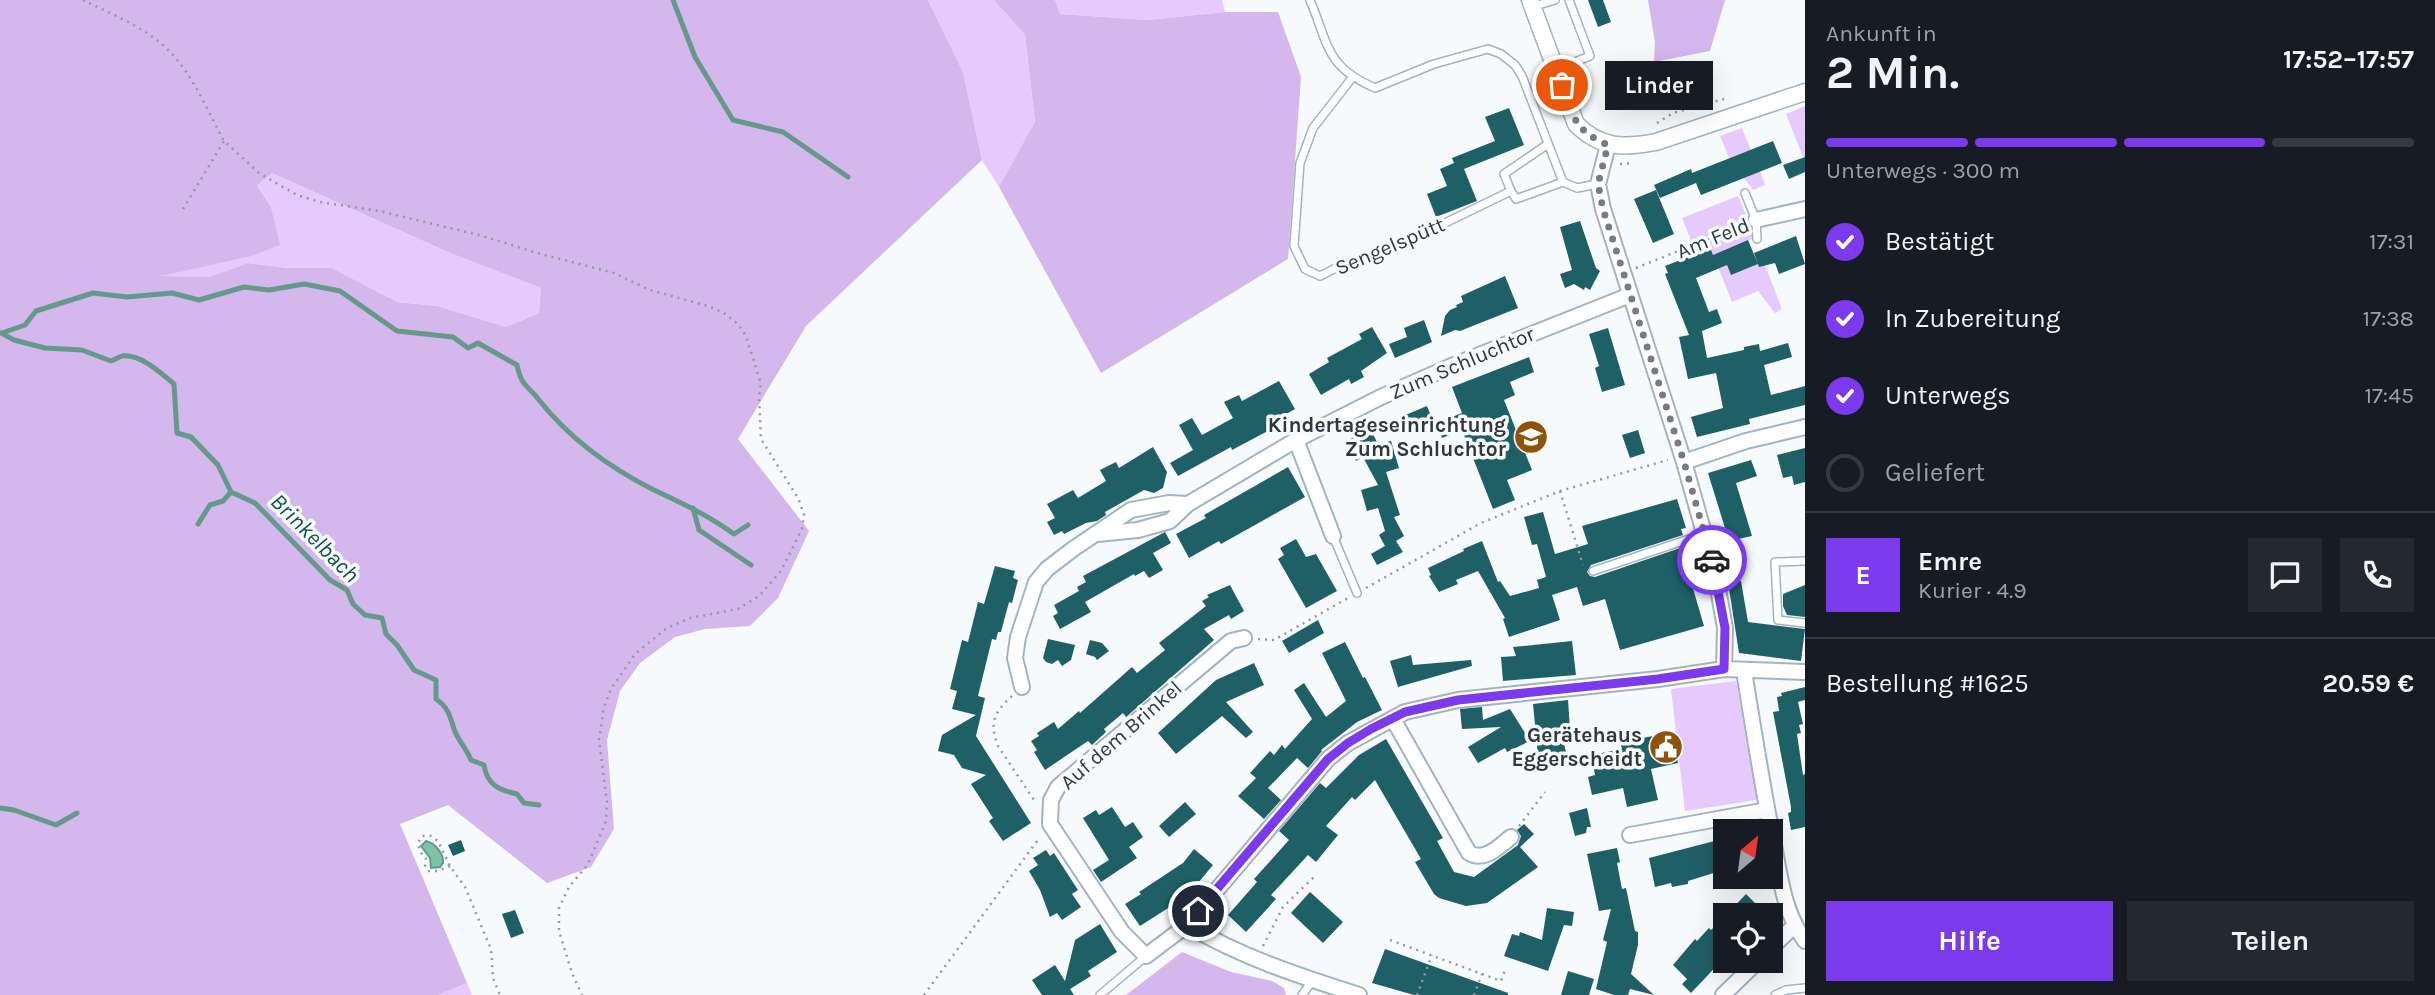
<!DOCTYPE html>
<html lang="de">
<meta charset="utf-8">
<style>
body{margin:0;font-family:Karla,sans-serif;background:#242831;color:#f1f3f6;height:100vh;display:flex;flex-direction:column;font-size:26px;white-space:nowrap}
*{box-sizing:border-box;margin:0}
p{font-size:23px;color:#9ea1a6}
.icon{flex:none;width:38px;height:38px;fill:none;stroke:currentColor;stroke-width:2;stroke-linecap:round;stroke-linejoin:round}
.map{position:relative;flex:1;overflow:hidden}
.sheet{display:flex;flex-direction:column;background:#171b24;width:630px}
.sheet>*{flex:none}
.needle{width:46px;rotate:29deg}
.fabs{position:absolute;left:1713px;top:819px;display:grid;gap:14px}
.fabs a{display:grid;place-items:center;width:70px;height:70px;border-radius:0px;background:#171b24;box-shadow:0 7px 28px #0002;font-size:35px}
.pin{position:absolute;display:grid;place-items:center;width:60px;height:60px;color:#fff;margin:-30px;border:4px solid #fff;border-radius:50%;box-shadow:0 2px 7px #0007}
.courier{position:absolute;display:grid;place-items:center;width:70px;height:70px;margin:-35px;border:5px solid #7c3aed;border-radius:50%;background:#fff;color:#222;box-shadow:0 2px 9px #0007}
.bubble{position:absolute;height:49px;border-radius:0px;background:#171b24;box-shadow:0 7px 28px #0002;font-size:23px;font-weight:700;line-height:49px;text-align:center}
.head em{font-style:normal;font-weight:700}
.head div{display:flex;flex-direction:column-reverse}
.head{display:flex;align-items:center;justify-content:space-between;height:119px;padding:0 21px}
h1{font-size:46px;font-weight:700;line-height:52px}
.bar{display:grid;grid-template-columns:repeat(4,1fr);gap:10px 7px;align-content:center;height:84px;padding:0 21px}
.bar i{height:9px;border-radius:5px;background:#363941}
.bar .selected{background:#7c3aed}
.bar p{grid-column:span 4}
.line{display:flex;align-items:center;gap:18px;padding:0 21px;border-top:2px solid #363941}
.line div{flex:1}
.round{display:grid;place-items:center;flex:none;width:74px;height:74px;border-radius:0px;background:#242831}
ol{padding:0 21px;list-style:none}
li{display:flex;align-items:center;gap:21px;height:77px}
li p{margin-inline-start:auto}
li .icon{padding:7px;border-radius:50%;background:#7c3aed;color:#fff;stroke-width:4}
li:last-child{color:#9ea1a6}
li i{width:38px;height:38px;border:4px solid #363941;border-radius:50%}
.button{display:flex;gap:14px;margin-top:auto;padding:14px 21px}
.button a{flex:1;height:80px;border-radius:0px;background:#7c3aed;color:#fff;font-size:28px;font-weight:700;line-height:80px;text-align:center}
.button a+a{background:#242831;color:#f1f3f6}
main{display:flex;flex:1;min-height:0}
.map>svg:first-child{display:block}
</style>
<main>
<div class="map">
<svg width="1805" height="995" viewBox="0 0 1805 995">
<rect width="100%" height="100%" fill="#f6fafc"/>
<path fill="#e6cafe" d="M928 0H994L1025 35 1035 123 999 187 982 160 963 72Z
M1055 0H1222L1225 12 1149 20 1060 14Z
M1805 106V157H1803L1786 114Z
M1742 128 1751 150 1729 158 1720 136Z
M1760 171 1765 185 1753 190 1744 178Z
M272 173 450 253 541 288 539 313 506 327 437 306 397 302 332 268H288L248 263 209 277 157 276 252 256 279 245 271 207 257 184Z
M1738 196 1748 220 1719 232 1717 227 1712 230 1714 234 1692 243 1682 218Z
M1751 224 1756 237 1721 252 1731 275 1758 264 1760 267 1765 265 1782 309 1775 313 1758 291 1732 302 1708 242Z
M1736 681 1757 800 1685 811 1671 689Z
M467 983 472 995H438Z"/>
<path fill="#d3b7ed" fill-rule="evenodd" d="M0 0H928L963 72 982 160 806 326 738 439 809 531 778 598 750 626 705 629 675 637 640 663 620 691 607 740 614 829 591 867 547 883 448 805 400 824 467 983 438 995H0ZM272 173 450 253 541 288 539 313 506 327 437 306 397 302 332 268H288L248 263 209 277 161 276 252 256 280 245 271 207 257 185Z
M994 0H1055L1060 14 1149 20 1225 12H1278L1301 77 1288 259 1101 373 999 187 1035 122 1025 35Z
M1648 0H1725L1710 51 1654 62 1655 42Z
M1182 952 1231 972 1272 981 1284 988 1286 995H1126Z"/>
<path fill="#7bc3a9" stroke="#659989" stroke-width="2" d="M426 841C435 843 444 854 443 863L440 867 431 868 430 858 421 846Z"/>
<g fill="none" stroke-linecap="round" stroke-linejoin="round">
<path stroke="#659989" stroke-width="5" d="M673 0 695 57 733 120 783 132 848 177
M1 333 14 340 45 348 82 350 111 361C112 361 121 356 122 356 141 354 161 373 174 384L177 433 191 437 218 465 231 492 255 503 330 580 347 590 353 604 365 615 382 618 386 634 397 645 414 670 436 680V699C448 707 450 716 454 729 457 739 467 749 471 760L484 765C487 785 499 790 517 794L524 803 539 805
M2 333 25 325 36 311 93 293 127 297 172 293 199 300 244 287 269 290 304 284 340 291 397 331 453 337 468 348 478 343 517 365C522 388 527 384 539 400 570 439 610 468 654 490 682 503 709 516 734 534L748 525
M693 508 699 530 751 565
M198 524 210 505 223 501 231 492
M0 808 14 810 56 825 77 813"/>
</g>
<path fill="#1f6066" d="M1588 0H1603L1611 22 1598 27Z
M1509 108 1524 145 1464 169 1477 201 1436 217 1427 194 1447 186 1440 169 1454 163 1452 158 1495 141 1485 117Z
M1773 141 1782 163 1701 195 1696 183 1660 198 1654 185 1691 169 1692 173Z
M1805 157V172L1789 179 1783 165Z
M1656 190 1674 234 1653 243 1634 199Z
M1580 221 1596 268 1600 271 1590 290 1585 287 1584 290 1574 284 1565 288 1560 274 1572 270 1560 227Z
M1796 236 1805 264 1779 274 1775 263 1759 267 1754 253Z
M1748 240 1758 264 1731 275 1727 265 1696 278 1709 312 1717 309 1722 323 1702 331 1707 358 1744 350V347L1759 344 1760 351 1788 343 1792 357 1764 365 1771 395 1805 386V405L1749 419 1750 424 1697 437 1691 417 1723 408 1716 373 1688 379 1679 337 1689 335 1665 274 1668 273 1665 266 1696 254 1694 248 1708 242 1713 255Z
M1505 276 1518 308 1460 331 1455 330 1441 336 1445 316 1450 310 1457 307 1456 305 1463 302 1461 296Z
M1424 320 1432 342 1395 358 1389 344 1407 337 1404 328Z
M1372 327 1387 353 1361 371 1364 377 1351 384 1349 379 1321 395 1309 374 1329 362 1327 358 1362 339 1359 334Z
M1608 328 1625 385 1602 392 1595 368 1599 366 1589 334Z
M1529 357 1534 372 1510 382 1515 395 1504 400 1532 470 1507 480 1515 500 1493 509 1462 430 1442 438 1437 423 1462 413 1452 387Z
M1279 381 1295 409 1276 420 1279 425 1232 450 1231 447 1178 476 1170 463 1193 450 1179 425 1192 418 1202 435 1233 418 1224 402 1239 395 1242 401Z
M1427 406 1435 426 1410 435 1403 416Z
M1370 428 1378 444 1391 441 1399 468 1386 472 1400 515 1394 517 1404 536 1396 541 1403 552 1377 565 1371 554 1385 546 1379 535 1385 531 1378 508 1367 511 1361 490 1378 485 1363 457 1356 461 1346 441Z
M1638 430 1645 453 1630 458 1622 435Z
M1153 447 1167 472 1163 488 1154 493 1144 490 1105 512 1106 515 1097 521 1086 523 1064 534 1062 531 1054 535 1047 522 1055 518 1047 504 1073 490 1078 498 1106 481 1100 470 1116 462 1119 468Z
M1805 448V482L1794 485 1792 476 1783 478 1777 455Z
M1751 460 1757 476 1736 483 1752 536 1729 541 1708 473Z
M1288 467 1305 497 1221 544 1219 541 1189 558 1176 534 1206 518 1204 515Z
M1677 499 1686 528 1681 529 1683 535 1591 565 1587 572 1590 576 1595 577 1686 546 1692 566 1687 568 1704 626 1620 650 1605 599 1583 606 1577 587 1552 595 1560 620 1509 637 1503 619 1505 618 1478 571 1456 580 1458 584 1439 592 1429 576 1431 575 1428 568 1464 551 1463 549 1482 541 1498 582 1500 581 1510 596 1539 588 1537 580 1546 577 1537 544 1532 545 1524 517 1543 512 1555 554 1588 544 1582 526Z
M1165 532 1171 543 1153 553 1163 570 1149 578 1144 571 1135 576 1134 574 1085 602 1091 612 1060 629 1053 616 1058 613 1054 605 1079 591 1077 587 1086 582 1083 576Z
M1296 539 1306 557 1316 554 1337 591 1306 608 1278 559 1284 555 1280 548Z
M995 566 1015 571 1013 578 1018 580 1012 603 1009 602 1001 632H998L996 640 992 639 978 696 985 698 976 736 1031 823 1003 841 989 821 993 818 971 784 986 775 962 768 954 755 938 751 942 735 976 715 952 709 957 691 950 689 962 640 968 642 978 602 984 604Z
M1741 581 1748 622 1805 629 1801 661 1739 653 1728 582Z
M1230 585 1244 611 1231 619 1229 615 1204 629 1214 640 1126 717 1123 713 1104 729 1106 732 1092 745 1088 741 1045 770 1034 752 1037 750 1031 741 1039 736 1037 733 1054 722 1058 729 1079 711 1080 713 1132 667 1137 673 1165 650 1159 643 1206 606 1202 601 1209 597 1207 595Z
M1805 585V617L1787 615 1783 606V594Z
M1318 620 1324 633 1289 653 1282 641Z
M1048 639 1075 645 1071 660 1062 666 1058 660 1052 664 1046 662 1043 658Z
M1090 640 1102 643 1109 651 1097 660 1095 657 1086 654Z
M1572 641 1576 675 1503 681 1501 657 1516 656 1513 647Z
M1345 642 1363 678 1365 677 1382 710 1357 722 1321 750 1322 751 1308 768 1297 758 1268 788 1281 800 1264 819 1238 796 1256 778 1250 773 1270 751 1274 755 1282 745 1285 749 1312 719 1294 690 1304 683 1326 717 1346 701 1322 653Z
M1411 655 1413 665 1471 660 1472 666 1398 687 1390 661Z
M1254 663 1264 685 1226 702 1253 732 1246 738 1222 716 1176 754 1158 733 1216 680Z
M1805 687V700L1798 702 1803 724 1799 725 1801 733 1797 734 1803 775 1805 774V827L1791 830 1788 813 1791 812V807L1773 712 1779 711 1777 697 1782 696 1781 693Z
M1568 700 1570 729 1561 731 1566 752 1546 757 1544 754 1538 756 1533 704Z
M1482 707 1483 720 1510 709 1530 741 1507 752 1505 748 1478 763 1468 747 1501 727 1462 729 1460 709Z
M1672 732 1678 763 1651 769 1658 800 1627 807 1623 788 1592 795 1588 777 1595 775 1591 755 1622 749 1619 737 1632 734 1633 740Z
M1386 739 1443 838 1437 841 1454 872 1474 877 1518 845 1521 836 1517 830 1524 824 1534 834 1520 847 1538 867 1487 903 1466 906 1439 898 1434 894 1415 862 1421 859 1375 780 1355 800 1352 797 1326 826 1338 835 1316 862 1308 855 1271 895 1276 899 1246 932 1228 915 1257 882 1254 879 1289 840 1279 831 1320 783 1326 788 1359 755Z
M1185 802 1196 814 1169 837 1159 826Z
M1112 807 1125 827 1133 822 1143 837 1129 847 1137 858 1101 882 1093 870 1109 860 1083 818 1096 810 1099 815Z
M1587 808 1591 827H1587L1586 833 1575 836 1569 813Z
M1726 838V867L1720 868V871L1688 881V884L1672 887 1671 883 1655 887 1649 858Z
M461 840 465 851 453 856 448 845Z
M1617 848 1620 862 1617 863 1622 889 1626 888 1635 931 1638 932V945L1631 974 1654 995 1630 989 1628 995H1614L1596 989 1607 942 1603 940 1611 909 1599 911 1587 854Z
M1194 849 1213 865 1187 896 1140 926 1125 904 1141 894 1139 892 1183 863Z
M1046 850 1050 856 1054 853 1078 890 1072 894 1081 907 1062 920 1057 913 1050 917 1040 890 1029 871 1038 865 1033 858Z
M1310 892 1343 922 1323 943 1291 913Z
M1746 894 1767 915H1726Z
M1547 908 1574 912 1572 926 1564 925 1548 971 1504 956 1512 934 1519 936 1520 932 1542 940Z
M515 910 524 933 511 938 502 914Z
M1726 915V956L1691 993 1682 984 1687 979 1673 965 1695 939 1697 941 1709 928 1711 930Z
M1100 924 1117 952 1088 971 1091 976 1070 989 1074 995H1042L1032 980 1055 965 1065 981 1075 940Z
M1385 949 1508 993V995H1414L1372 983Z
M1568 971 1594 979 1589 995H1561Z"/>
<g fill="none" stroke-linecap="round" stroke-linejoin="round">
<g stroke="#a3b4c0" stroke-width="10">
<path id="service" d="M1310 0C1329 45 1325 66 1375 88L1434 64 1488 49 1501 54 1515 65 1522 76 1563 182
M1532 7 1555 0
M1557 69 1590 56 1569 0
M1352 78 1313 128 1300 163 1294 246 1305 269 1320 276 1344 264 1385 252 1511 191 1516 199 1563 182 1577 188 1598 184
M1511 191 1504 174 1548 144
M1745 193 1756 220 1757 239
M1333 536 1357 593
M1805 561 1775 562 1778 620 1805 623
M1593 571 1704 534
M1100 995 1146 956
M1302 995 1313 980
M1775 995 1786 990 1805 988"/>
</g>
<g stroke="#a3b4c0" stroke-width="18">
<path id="minor" d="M1608 145 1598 184 1603 209 1684 462 1715 572 1725 628 1724 669
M1756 220 1805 209
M1296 440 1333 536
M1684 462 1746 441 1805 427
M1097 534 1138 530 1170 521 1188 504 1296 440 1381 397 1454 365 1630 295
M1244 638 1231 641 1058 787 1051 800 1050 824 1122 932 1146 956 1187 925 1328 759 1348 743 1405 712 1458 700 1658 679 1724 669 1805 672
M1744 671C1753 727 1762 784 1773 840 1780 875 1783 911 1805 941
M1022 687 1015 658 1018 637 1036 582 1047 569 1073 549 1131 510 1169 503 1188 504
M1393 719 1469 853C1485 862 1498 847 1511 837
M1630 835 1767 810
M1187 925C1241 957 1299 976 1359 995
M1771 948 1794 926
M1723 995 1758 961"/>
</g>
<g stroke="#a3b4c0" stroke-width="19">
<path id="tertiary" d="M1530 0 1576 124C1601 149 1624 148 1656 142L1805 92"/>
</g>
<path stroke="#949a9d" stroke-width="2.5" stroke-dasharray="2 5" stroke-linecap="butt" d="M83 0C113 15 148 28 171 53 194 77 208 112 224 141L259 173 297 195 320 202 379 211 483 236 537 253 614 273 650 290 708 306 724 313 738 324 746 336 761 384 759 396 761 439 798 498 804 514 802 529 781 571 759 596 738 609 690 618 667 628 636 653 611 689 604 707 599 740 607 802 606 821 588 864 569 887 559 908V931L572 973 582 995
M1543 86 1548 99
M1657 123 1673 113 1724 99
M1620 164 1634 163
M183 209 224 141
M1715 228 1717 235
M1636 268 1743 225
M1560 491 1583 565
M1366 588 1481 523 1560 491 1668 460
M1258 639 1274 640 1348 598
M1012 696C994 712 989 723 998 746L1036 803
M1519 826 1545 792
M450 866 438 871H429L425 867 426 858 420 852 418 843 422 836H431L438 841 450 866 465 887 491 949 493 978 500 995
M1390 940 1501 981 1505 970
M1263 946 1283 907 1317 874
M924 995 1040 837
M1417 995 1432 955
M1474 995 1482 974"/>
<use href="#service" stroke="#fff" stroke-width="7"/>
<use href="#minor" stroke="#fff" stroke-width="14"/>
<use href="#tertiary" stroke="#fff" stroke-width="16"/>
</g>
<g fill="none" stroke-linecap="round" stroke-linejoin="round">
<path stroke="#767c80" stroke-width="7" stroke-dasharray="0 12.6" d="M1562 85C1574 118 1574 130 1608 145L1598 184 1603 209 1684 462 1712 560"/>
<path stroke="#7c3aed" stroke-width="9" d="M1198 911 1328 759 1348 743 1371 729 1405 712 1427 707 1458 700 1658 679 1724 669 1725 628 1712 560"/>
</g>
<defs>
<g id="school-disc" transform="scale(1.75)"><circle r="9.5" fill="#8c5309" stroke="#f6fafc"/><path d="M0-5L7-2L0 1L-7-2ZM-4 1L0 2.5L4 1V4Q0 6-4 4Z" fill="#fff"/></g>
<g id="civic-disc" transform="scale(1.75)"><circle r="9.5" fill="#8c5309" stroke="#f6fafc"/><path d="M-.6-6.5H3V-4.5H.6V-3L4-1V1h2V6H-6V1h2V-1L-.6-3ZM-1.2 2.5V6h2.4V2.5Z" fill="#fff"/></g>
</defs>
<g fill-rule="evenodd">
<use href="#school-disc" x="1531" y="437"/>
<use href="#civic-disc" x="1666" y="747"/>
</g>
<g text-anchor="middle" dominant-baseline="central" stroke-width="7" stroke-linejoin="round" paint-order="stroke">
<g font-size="21" fill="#31383d" stroke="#f6fafc">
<text transform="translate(1713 238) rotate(-22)">Am Feld</text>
<text transform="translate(1390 246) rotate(-23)">Sengelspütt</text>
<text transform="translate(1462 363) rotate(-23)">Zum Schluchtor</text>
<text transform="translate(1121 735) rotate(-41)">Auf dem Brinkel</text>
</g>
<g font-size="21" font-weight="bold" fill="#31383d" stroke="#f6fafc" text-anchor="end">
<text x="1506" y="425">Kindertageseinrichtung<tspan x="1506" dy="24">Zum Schluchtor</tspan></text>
<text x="1642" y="735">Gerätehaus<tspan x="1642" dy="24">Eggerscheidt</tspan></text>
</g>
<g font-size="23" font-style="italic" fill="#175140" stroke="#f6fafc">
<text transform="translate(315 538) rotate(45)">Brinkelbach</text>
</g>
</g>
</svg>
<div class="fabs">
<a><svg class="needle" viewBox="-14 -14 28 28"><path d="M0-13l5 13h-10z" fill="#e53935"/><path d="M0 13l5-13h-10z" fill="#9ea1a6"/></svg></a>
<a><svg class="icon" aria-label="locate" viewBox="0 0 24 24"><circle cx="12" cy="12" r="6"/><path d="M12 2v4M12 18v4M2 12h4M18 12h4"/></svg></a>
</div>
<div class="pin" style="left:1562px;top:85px;background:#ea580c"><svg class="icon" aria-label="bag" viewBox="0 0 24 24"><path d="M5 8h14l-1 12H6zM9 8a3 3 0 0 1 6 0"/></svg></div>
<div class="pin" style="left:1198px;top:911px;background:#1f2937"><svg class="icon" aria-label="home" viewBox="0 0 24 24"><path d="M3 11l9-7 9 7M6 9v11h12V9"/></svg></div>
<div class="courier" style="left:1712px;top:560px"><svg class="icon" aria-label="car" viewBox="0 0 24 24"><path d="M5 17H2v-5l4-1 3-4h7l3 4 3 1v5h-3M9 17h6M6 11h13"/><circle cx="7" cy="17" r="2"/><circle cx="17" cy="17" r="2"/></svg></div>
<div class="bubble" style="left:1605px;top:61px;width:108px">Linder</div>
</div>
<section class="sheet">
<div class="head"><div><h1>2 Min.</h1><p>Ankunft in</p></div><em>17:52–17:57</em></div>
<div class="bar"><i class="selected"></i><i class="selected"></i><i class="selected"></i><i></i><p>Unterwegs · 300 m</p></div>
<ol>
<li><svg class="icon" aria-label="check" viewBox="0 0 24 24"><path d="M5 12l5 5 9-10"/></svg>Bestätigt<p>17:31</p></li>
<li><svg class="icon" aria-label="check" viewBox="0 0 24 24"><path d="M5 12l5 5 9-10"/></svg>In Zubereitung<p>17:38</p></li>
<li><svg class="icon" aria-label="check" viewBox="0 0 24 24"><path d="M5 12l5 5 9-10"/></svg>Unterwegs<p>17:45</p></li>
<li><i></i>Geliefert</li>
</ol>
<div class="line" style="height:126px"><b class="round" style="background:#7c3aed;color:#fff">E</b><div><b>Emre</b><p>Kurier · 4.9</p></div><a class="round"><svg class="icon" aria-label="chat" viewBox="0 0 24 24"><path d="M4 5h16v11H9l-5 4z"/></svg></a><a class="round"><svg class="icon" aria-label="phone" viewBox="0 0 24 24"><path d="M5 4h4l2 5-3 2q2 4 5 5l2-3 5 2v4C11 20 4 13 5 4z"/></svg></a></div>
<div class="line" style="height:91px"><div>Bestellung #1625</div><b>20.59 €</b></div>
<div class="button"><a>Hilfe</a><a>Teilen</a></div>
</section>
</main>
